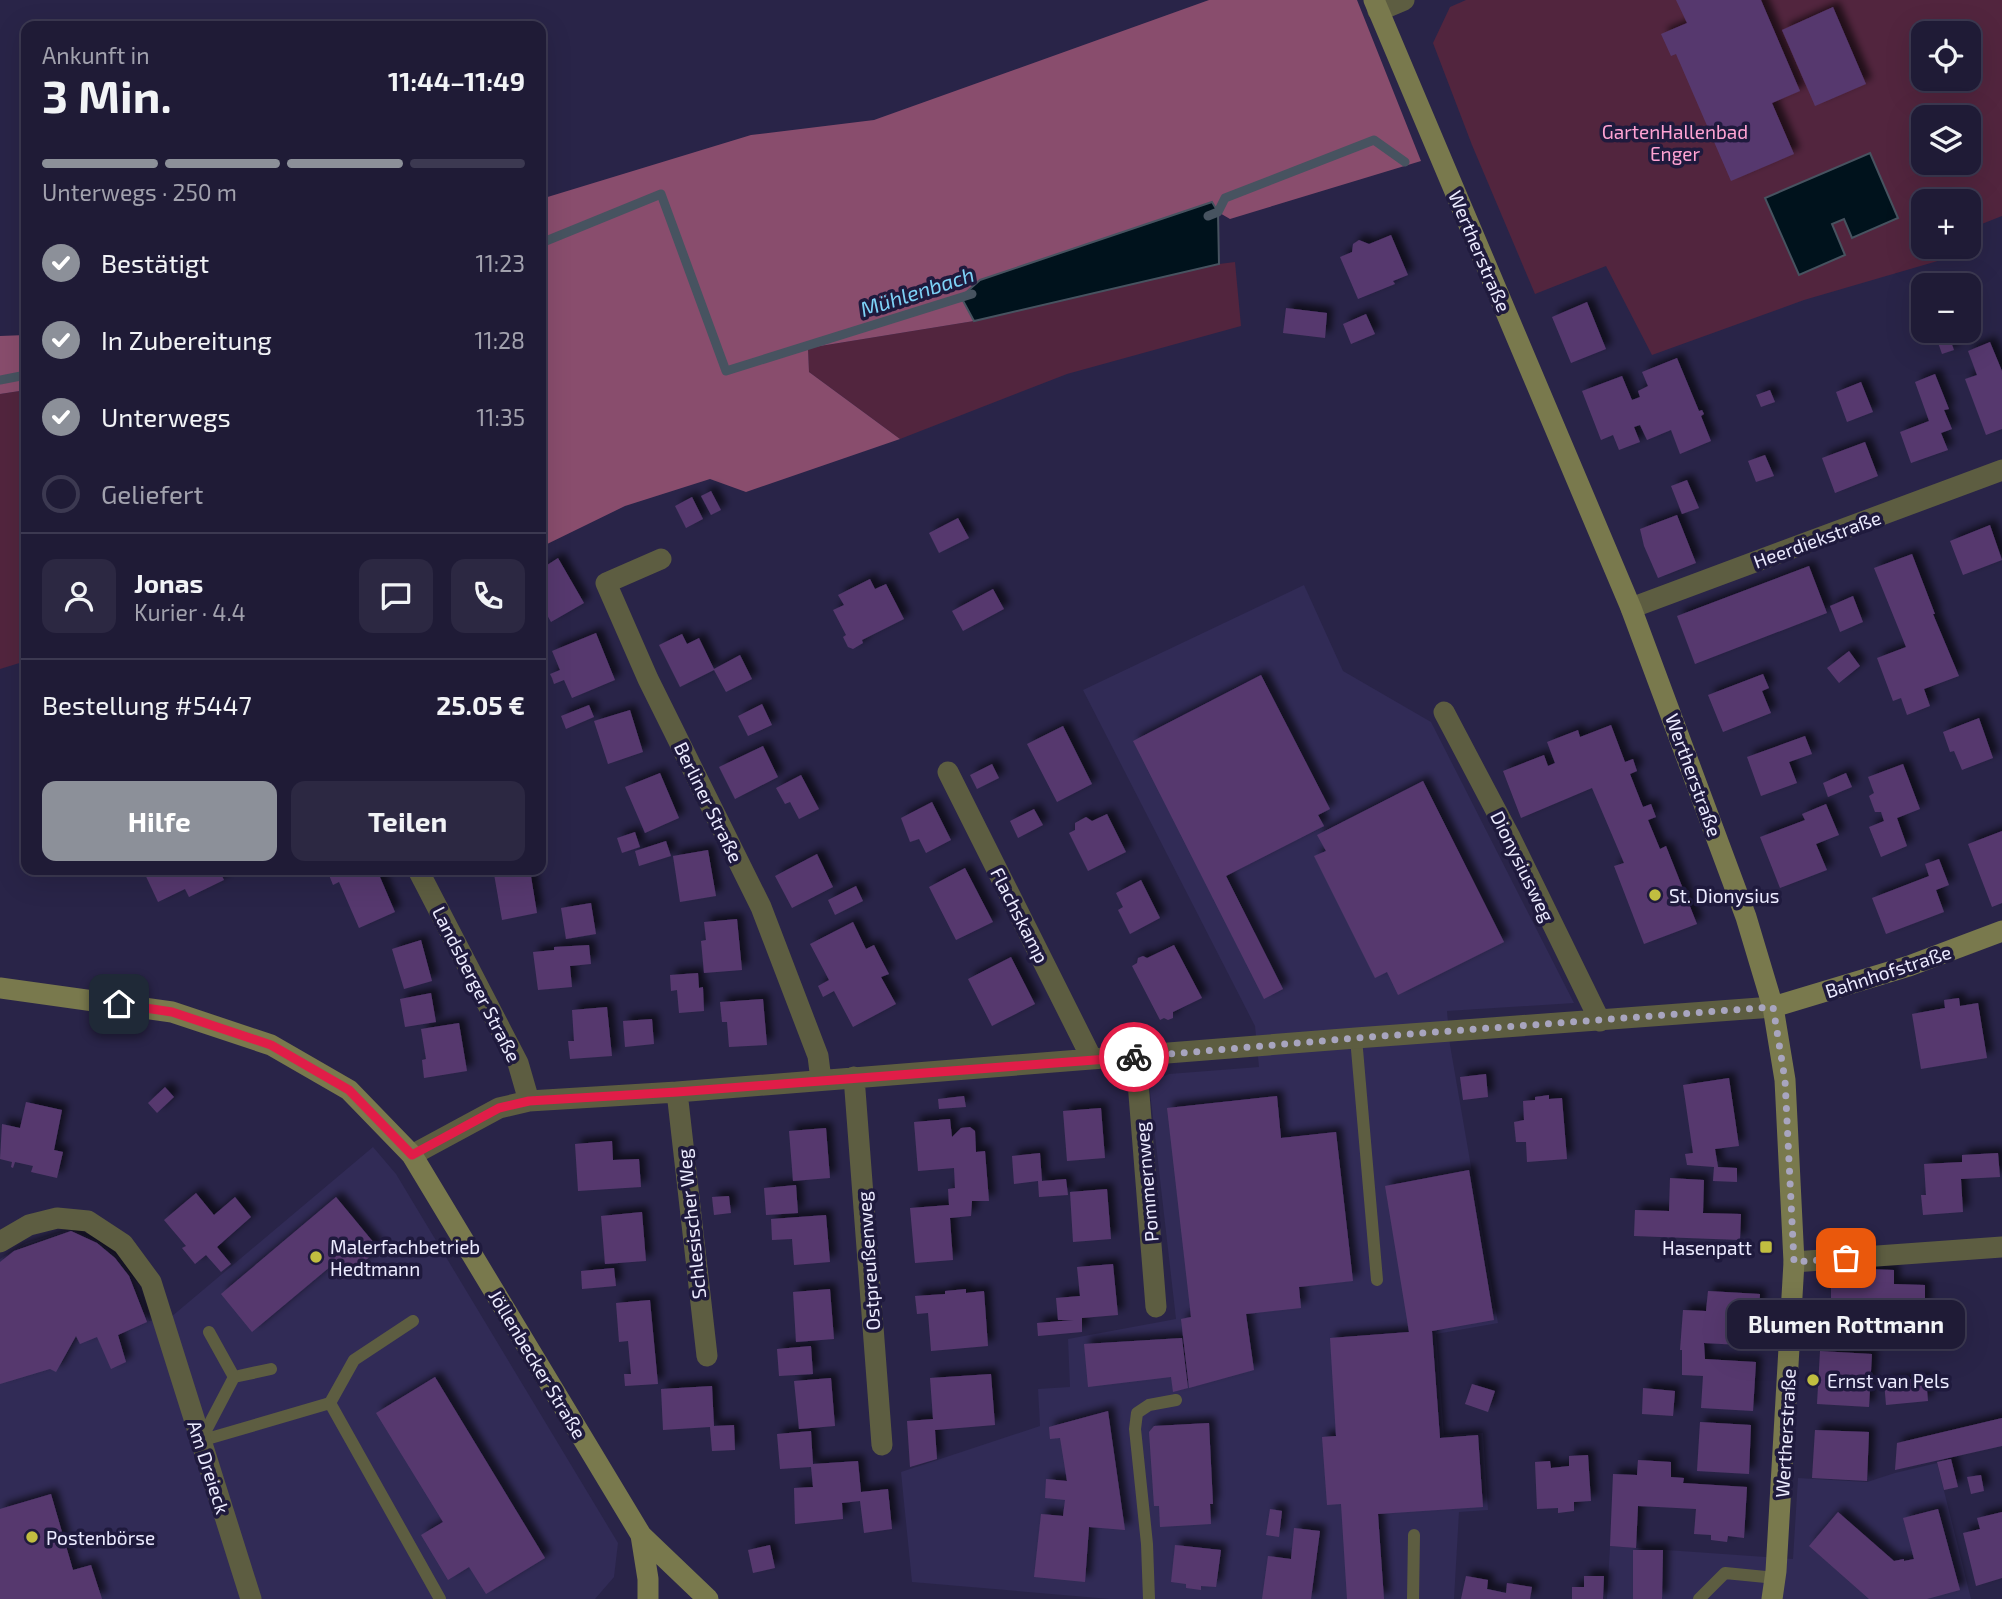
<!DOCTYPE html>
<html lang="de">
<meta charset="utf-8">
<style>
body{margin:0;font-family:"Exo 2",sans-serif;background:#2c2842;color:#f1f3f6;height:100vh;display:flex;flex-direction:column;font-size:26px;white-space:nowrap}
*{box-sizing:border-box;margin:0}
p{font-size:23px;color:#a1a1ad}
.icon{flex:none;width:38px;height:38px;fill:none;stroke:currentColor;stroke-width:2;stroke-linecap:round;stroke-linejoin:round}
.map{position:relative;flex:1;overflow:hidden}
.details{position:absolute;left:21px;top:21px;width:525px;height:854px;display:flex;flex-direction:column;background:#1f1b36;border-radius:14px;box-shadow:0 7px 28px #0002,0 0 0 2px #3c3951}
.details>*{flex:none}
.fabs{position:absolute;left:1911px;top:21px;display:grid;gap:14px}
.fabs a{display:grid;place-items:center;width:70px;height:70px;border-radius:14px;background:#1f1b36;box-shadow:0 7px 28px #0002,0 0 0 2px #3c3951;font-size:35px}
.pin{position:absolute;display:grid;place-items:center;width:60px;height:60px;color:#fff;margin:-30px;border-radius:14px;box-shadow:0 4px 10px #0006}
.courier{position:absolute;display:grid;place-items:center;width:70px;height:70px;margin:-35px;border:5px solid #e11d48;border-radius:50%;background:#fff;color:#222;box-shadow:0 2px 9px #0007}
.bubble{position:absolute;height:49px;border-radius:14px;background:#1f1b36;box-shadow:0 7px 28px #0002,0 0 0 2px #3c3951;font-size:23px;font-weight:700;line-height:49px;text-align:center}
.summary em{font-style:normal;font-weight:700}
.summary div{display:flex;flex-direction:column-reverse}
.summary{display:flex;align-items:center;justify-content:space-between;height:119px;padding:0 21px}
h1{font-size:46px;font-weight:700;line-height:52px}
.bar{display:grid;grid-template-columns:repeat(4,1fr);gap:10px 7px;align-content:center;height:84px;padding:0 21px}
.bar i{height:9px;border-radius:5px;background:#3c3951}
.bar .selected{background:#8c9099}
.bar p{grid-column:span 4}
.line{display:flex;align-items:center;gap:18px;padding:0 21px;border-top:2px solid #3c3951}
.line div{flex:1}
.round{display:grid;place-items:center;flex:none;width:74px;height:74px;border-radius:14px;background:#2c2842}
ol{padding:0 21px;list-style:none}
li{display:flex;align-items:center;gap:21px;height:77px}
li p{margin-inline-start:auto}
li .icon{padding:7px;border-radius:50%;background:#8c9099;color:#fff;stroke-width:4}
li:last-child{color:#a1a1ad}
li i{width:38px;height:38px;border:4px solid #3c3951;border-radius:50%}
.primary-button{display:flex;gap:14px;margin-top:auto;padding:14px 21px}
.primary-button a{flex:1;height:80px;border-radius:14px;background:#8c9099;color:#fff;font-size:28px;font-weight:700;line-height:80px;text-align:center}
.primary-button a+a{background:#2c2842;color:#f1f3f6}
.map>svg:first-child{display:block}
</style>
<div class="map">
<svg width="2002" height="1599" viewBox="0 0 2002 1599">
<defs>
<filter id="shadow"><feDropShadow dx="6" dy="-6" stdDeviation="3.5" flood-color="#0009"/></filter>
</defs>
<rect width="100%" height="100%" fill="#292448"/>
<path fill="#312b56" d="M1304 585 1343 671 1431 722 1574 1003 1447 1011 1450 1045 1498 1323 1436 1334 1444 1435 1483 1433 1488 1510 1459 1512 1454 1599H1110L912 1582 901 1472 1040 1426 1038 1389 1070 1387 1068 1339 1176 1319 1149 1083 1169 1074 1259 1067 1255 1026 1083 690Z
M373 1147 396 1174 618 1543 614 1577 595 1599H0V1259L26 1243 71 1229 98 1241 119 1257 139 1286 149 1321 171 1317Z
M1937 1463 1971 1599H1607L1610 1546 1793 1559 1798 1478 1867 1482 1895 1473Z"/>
<path fill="#52253e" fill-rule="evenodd" d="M1466 0H2002V216L1969 229V201H1923V247H1936L1941 260 1804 300 1652 355 1606 266 1535 294 1472 145 1433 43 1450 7ZM1923 33H1969V79H1923ZM1923 117H1969V163H1923Z
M1235 262 1241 326 1067 374 900 439 809 372 808 348 974 321 1219 264Z
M26 390V661L0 669V394Z"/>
<path fill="#894d6d" d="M1209 0H1357L1421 161 1230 219 1218 212 1212 202 980 280 961 297 974 321 808 348 809 372 900 439 746 492 710 479 625 506 541 547V199L751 135 874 120Z
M26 335V390L0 394V336Z"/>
<path fill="#00121c" stroke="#475360" stroke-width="2" d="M1870 153 1898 218 1852 238 1844 219 1832 224 1845 255 1799 275 1765 198Z
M1212 202 1218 212 1219 264 974 321 961 297 980 280Z"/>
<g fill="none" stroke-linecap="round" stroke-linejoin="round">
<path stroke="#475360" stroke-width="9" d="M1208 216 1218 212 1225 198 1374 140 1405 162
M541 243 661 194 726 371 972 294
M0 380 26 375"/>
</g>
<path fill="#56396e" filter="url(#shadow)" d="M1676 0H1761L1800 91 1772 103 1794 154 1731 181 1676 54 1671 56 1661 34 1687 23Z
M1833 7 1866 84 1815 106 1782 30Z
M1391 235 1408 275 1393 281 1395 284 1358 299 1340 257 1352 252 1353 244 1359 240 1369 244Z
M1587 302 1606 349 1571 363 1552 317Z
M1286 308 1327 313 1325 338 1283 333Z
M1366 314 1375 334 1351 344 1343 324Z
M1934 331H1947L1954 350 1942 354Z
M1990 342 2002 371V429L1986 435 1965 379 1977 375 1968 351Z
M1677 358 1699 411 1702 410 1704 414 1701 416 1711 441 1680 454 1671 430 1647 440 1640 425 1634 427 1640 442 1619 450 1613 435 1601 440 1582 391 1622 376 1632 400 1640 397 1638 391 1648 386 1642 372Z
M1935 374 1949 409 1944 410 1952 429 1941 433 1948 450 1911 463 1900 432 1929 421 1915 382Z
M1861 382 1873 412 1847 422 1836 392Z
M1770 390 1775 402 1761 407 1756 395Z
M1865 442 1878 476 1835 493 1822 458Z
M1765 455 1774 476 1756 482 1748 461Z
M1687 480 1699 508 1682 514 1671 486Z
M711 491 721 510 711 515 701 496Z
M692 497 703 519 686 528 675 506Z
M1677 515 1696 563 1658 578 1644 546 1640 529Z
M958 518 969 538 939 553 929 533Z
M1990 525 2002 560 1963 575 1950 541Z
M1912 554 1935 614H1933L1959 676 1924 689 1930 706 1907 715 1901 698 1893 701 1877 658 1906 647 1874 568Z
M558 558 584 603 551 622 541 604V569Z
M1809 566 1827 613 1695 664 1677 616Z
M870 579 875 589 886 584 904 619 862 640 863 643 853 649 848 647 843 637 846 635 833 610 844 605 838 595Z
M993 589 1004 609 963 631 952 611Z
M1853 596 1863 622 1840 632 1830 606Z
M596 633 615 680 572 698 564 680 554 684 552 678 550 674 560 670 552 651Z
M682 634 687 644 699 638 714 669 740 655 752 679 726 692 714 670 680 687 659 645Z
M1849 651 1860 666 1839 683 1827 668Z
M1763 674 1769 688 1762 691 1771 713 1723 732 1708 695Z
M1261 675 1330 809 1318 815 1324 826 1226 876 1283 989 1264 999 1133 741Z
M762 704 772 725 748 736 738 716Z
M589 705 594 717 566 729 561 716Z
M630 710 643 752 608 764 594 721Z
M1979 718 1993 758 1962 770 1954 751 1950 752 1943 732Z
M1611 725 1625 762 1633 759 1637 771 1630 774 1643 807 1651 804 1656 817 1648 820 1660 849 1666 846 1697 924 1644 944 1614 866 1624 863 1592 788 1521 818 1503 771 1544 755 1548 766 1555 763 1547 742 1578 730 1580 737Z
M1063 726 1092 784 1057 802 1027 744Z
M1805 736 1812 754 1789 762 1797 783 1761 796 1747 757Z
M763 746 778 777 735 799 719 767Z
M992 764 999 778 977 789 970 775Z
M1903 764 1920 809 1897 818 1907 846 1881 857 1869 827 1884 821 1881 812H1875L1869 796 1874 793 1868 777Z
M660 773 679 818 645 833 625 787Z
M1846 773 1852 787 1828 797 1823 783Z
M801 775 819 809 799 819 790 802 785 804 776 788Z
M1423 781 1504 942 1398 995 1387 972 1375 978 1314 856 1326 851 1317 835Z
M932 802 951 840 926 853 919 839 910 842 901 818Z
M1826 804 1839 835 1816 844 1827 870 1780 888 1760 837 1805 820 1802 814Z
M1034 809 1043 825 1018 838 1010 821Z
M1107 814 1126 852 1088 871 1069 833 1075 830V823L1086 817 1092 821Z
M2002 831V903L1992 907 1968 844Z
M635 832 640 847 622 853 617 838Z
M666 841 671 856 639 866 635 851Z
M708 850 716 896 680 902 673 856Z
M817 854 833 887 792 908 775 876Z
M1939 859 1949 885 1936 890 1944 912 1886 934 1872 898 1929 876 1925 864Z
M965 868 993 922 956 940 929 887Z
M143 870H219L224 880 189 897 185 889 158 902Z
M327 870H355L357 875 369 870H377L395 912 359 928 339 882 333 885Z
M516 870H530L537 913 502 920 494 874Z
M1141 880 1160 918 1130 934 1118 910 1123 907 1116 893Z
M856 886 863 901 835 915 828 900Z
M591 903 596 934 566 939 561 908Z
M737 919 742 970 704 973 701 941 706 940 704 922Z
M853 922 866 949 874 945 880 957 889 974 881 977 896 1004 853 1027 834 991 823 997 818 986 829 980 810 944Z
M421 940 432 981 404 989 392 949Z
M589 945 591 964 570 966 572 987 538 990 533 952 554 950V947Z
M1174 945 1202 998 1173 1012V1018L1168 1020 1164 1018 1160 1020 1132 966 1137 963 1138 958 1143 956 1147 958Z
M1011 957 1035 1004 992 1026 968 979Z
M698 973 699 988 703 987 704 1011 679 1013 677 990 671 991 670 975Z
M431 993 436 1022 405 1027 400 999Z
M1959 998 1960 1006 1978 1003 1987 1058 1921 1069 1912 1014 1945 1008 1944 1000Z
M763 999 767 1045 729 1047 727 1022H722L720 1002Z
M607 1007 612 1056 570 1059 568 1041H574L572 1010Z
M652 1019 654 1044 625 1047 623 1021Z
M459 1023 467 1071 424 1078 422 1060 426 1059 421 1029Z
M1486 1074 1488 1097 1463 1100 1460 1077Z
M1729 1078 1739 1146 1715 1149 1718 1167 1737 1168V1182L1713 1181 1714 1167 1687 1165 1685 1154 1693 1153 1683 1085Z
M165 1087 174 1097 157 1113 148 1103Z
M1549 1095V1099L1562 1098 1567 1159 1527 1162 1526 1142H1516L1514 1122 1524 1120 1523 1101 1535 1100V1097Z
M964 1096 966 1107 939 1109 938 1099Z
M1277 1096 1281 1138 1336 1132 1353 1281 1299 1287 1301 1308 1246 1314 1254 1370 1189 1388 1181 1319 1191 1317 1167 1108Z
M26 1102 62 1110 54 1150 63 1152 57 1178 31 1172 33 1166 15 1162 13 1168 11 1167 12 1162 0 1159 2 1124 20 1128Z
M1101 1108 1105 1158 1067 1161 1063 1111Z
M950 1119 952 1137 961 1128 970 1127 975 1131 976 1152 985 1151 989 1201H972L971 1216 950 1218 953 1260 915 1263 910 1208 949 1205 948 1189 955 1188 954 1168 918 1171 914 1122Z
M826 1128 830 1178 793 1181 789 1131Z
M612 1141 613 1160 639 1159 641 1187 578 1191 575 1144Z
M1040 1153 1042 1181 1066 1179 1068 1195 1039 1197 1038 1181 1014 1184 1012 1156Z
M1998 1153 2000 1177 1961 1179 1963 1212 1923 1215 1921 1195H1926L1924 1164 1962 1162V1155Z
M1469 1170 1494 1320 1432 1331 1440 1438 1478 1435 1483 1507 1378 1514 1384 1599H1347L1341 1504 1327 1505 1322 1437 1336 1436 1330 1338 1409 1332 1385 1186Z
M1670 1178 1704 1180 1703 1213 1741 1214 1740 1240 1634 1236 1635 1210 1669 1211Z
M796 1185 798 1213 766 1215 764 1188Z
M1107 1189 1111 1239 1073 1242 1070 1192Z
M196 1193 214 1215 235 1197 251 1217 217 1247 231 1264 221 1272 206 1255 195 1264 182 1248 186 1246 164 1220Z
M729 1196 731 1213 714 1215 712 1197Z
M336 1197 379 1249 342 1280 331 1266 252 1332 221 1294Z
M642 1212 646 1261 605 1264 601 1216Z
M826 1215 830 1262 794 1265 792 1239 772 1240 771 1219Z
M71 1231 97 1243 115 1258 129 1276 147 1322 118 1335 126 1362 111 1369 97 1337 80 1344 76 1336 56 1372 50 1369 0 1384V1262L14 1251Z
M1113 1264 1118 1315 1082 1318V1332L1038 1336 1037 1323 1074 1320H1058L1056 1298 1080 1296 1077 1267Z
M614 1268 616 1286 582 1289 581 1271Z
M1842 1268 1894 1270V1284L1925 1285V1309L1893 1308V1326L1867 1325V1339L1824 1337V1324L1831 1314V1287Z
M830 1289 834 1339 796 1342 793 1292Z
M966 1289V1293L984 1291 988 1346 931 1351 928 1313 917 1314 915 1296 945 1294V1291Z
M1708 1291 1760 1294 1757 1346 1704 1343 1705 1359 1756 1362 1753 1411 1701 1408 1703 1376 1682 1375V1350H1680L1683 1310 1706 1311Z
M650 1300 658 1384 625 1386 624 1374H631L628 1341 619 1342 616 1303Z
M1182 1338 1188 1388 1173 1392 1171 1377 1088 1387 1084 1344Z
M811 1346 813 1374 779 1376 777 1349Z
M1820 1351 1872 1354 1869 1407 1817 1404Z
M991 1374 995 1425 935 1430 937 1459 910 1467 907 1421 933 1419 930 1378Z
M435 1377 545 1558 486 1594 469 1567 448 1580 421 1535 443 1522 376 1413Z
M831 1378 835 1426 799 1429 794 1381Z
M1926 1378 1928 1401 1886 1405 1884 1381Z
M1472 1384 1495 1391 1488 1412 1465 1404Z
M712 1386 714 1426 734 1425 735 1450 712 1451 710 1427 663 1430 661 1389Z
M1643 1388 1675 1391 1673 1416 1642 1414Z
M1108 1411 1125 1530 1089 1527 1085 1582 1034 1577 1041 1514 1063 1516 1065 1500 1045 1498 1046 1479 1067 1481 1060 1438 1050 1439 1049 1427Z
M2002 1418V1446L1895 1470 1897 1443Z
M1700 1422 1751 1425 1749 1474 1697 1471Z
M1209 1423 1213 1504H1210L1211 1524 1160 1527 1159 1506H1154L1149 1432 1154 1426Z
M1815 1430 1869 1432 1867 1481 1812 1478Z
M811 1431 813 1464 858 1461 861 1492 888 1489 892 1529 864 1533 860 1501 842 1503 843 1519 795 1524 794 1488 813 1487 811 1467 780 1469 777 1434Z
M1588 1455 1591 1501 1574 1502V1511L1558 1513V1508L1537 1509 1535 1462 1550 1461 1551 1468 1569 1466V1456Z
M1951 1459 1958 1487 1944 1490 1937 1462Z
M1638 1460 1671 1462V1477L1684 1478 1683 1483 1747 1487 1744 1538 1728 1536 1727 1542 1711 1540V1535L1694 1534 1696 1509 1638 1506 1636 1548 1610 1546 1613 1474 1637 1475Z
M1981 1475 1984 1491 1971 1494 1967 1477Z
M51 1494 73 1570 91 1565 102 1599H0V1509Z
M1270 1509 1282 1511 1279 1537 1266 1535Z
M1938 1509 1960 1590 1927 1599H1869L1809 1546 1838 1512 1894 1561 1904 1559V1561L1914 1559 1903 1518Z
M2002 1512V1578L1976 1586 1963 1533 1980 1529 1977 1518Z
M1294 1528 1320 1531 1311 1599H1262L1268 1556 1291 1559Z
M770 1545 775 1568 753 1573 748 1550Z
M1175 1545 1221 1550 1216 1587 1201 1586V1590L1186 1588V1584L1171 1582Z
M1633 1550H1663L1662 1599H1633Z
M1466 1576 1488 1580 1487 1589 1506 1593 1507 1583 1532 1587 1530 1599H1461Z
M1584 1576H1604L1603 1599H1572V1587H1584Z"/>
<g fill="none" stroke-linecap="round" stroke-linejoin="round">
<path stroke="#5d5d41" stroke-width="12" d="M1356 1038 1377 1280
M234 1377 271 1369
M330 1403 354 1360 413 1321
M201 1440 234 1377 209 1332
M200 1441 330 1403 440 1599
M1149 1599 1147 1544 1135 1429 1137 1413 1149 1405 1176 1400
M1413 1599 1414 1535
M1699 1599 1725 1573 1776 1578"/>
<path stroke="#5d5d41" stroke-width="21" d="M1378 11 1404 0
M661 559 606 583 648 679 761 907 818 1056 821 1080
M1631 608 2002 470
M1444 712 1511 839 1600 1021
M948 772 1092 1059
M418 870 518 1063 529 1101
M1136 1057 1156 1307
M854 1077 882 1445
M677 1092 707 1356
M412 1155 499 1108 529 1101 677 1092 1356 1038 1773 1007
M0 1242 29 1225 57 1218 88 1221 123 1244 151 1282 251 1599
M1794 1262 2002 1247"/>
<path stroke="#79794d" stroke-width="21" d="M1374 0 1631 608 1746 917 1773 1007 1785 1080 1794 1262 1776 1571 1772 1599
M0 988 172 1012 271 1045 349 1090 412 1155 641 1535 708 1599
M1773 1007 1909 966 2002 931
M641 1535 648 1579V1599"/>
</g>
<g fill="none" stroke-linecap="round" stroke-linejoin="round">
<path stroke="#a8a5bf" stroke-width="7" stroke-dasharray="0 12.6" d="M1134 1057 1356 1038 1773 1007 1785 1080 1794 1262 1846 1258"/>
<path stroke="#e11d48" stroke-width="9" d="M119 1004 172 1012 271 1045 349 1090 412 1155 499 1108 529 1101 677 1092 1134 1057"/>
</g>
<g fill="#c1be40" stroke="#1f1a3d" stroke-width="2.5">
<circle cx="1655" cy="895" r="7"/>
<rect x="1759" y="1240" width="14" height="14" rx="3.5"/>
<circle cx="316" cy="1257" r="7"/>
<circle cx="1813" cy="1380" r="7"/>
<circle cx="32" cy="1537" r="7"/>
</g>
<g text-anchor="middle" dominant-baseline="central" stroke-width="7" stroke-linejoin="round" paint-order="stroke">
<g font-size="19" fill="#ffa3d3" stroke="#1f1a3d">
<text x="1675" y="131">GartenHallenbad<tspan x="1675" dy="22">Enger</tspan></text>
</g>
<g font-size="19" fill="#ecebff" stroke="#1f1a3d">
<text transform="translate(1480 251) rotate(67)">Wertherstraße</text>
<text transform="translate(1817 539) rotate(-20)">Heerdiekstraße</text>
<text transform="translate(1694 775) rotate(70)">Wertherstraße</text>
<text transform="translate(709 802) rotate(64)">Berliner Straße</text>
<text transform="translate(1523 866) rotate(64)">Dionysiusweg</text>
<text transform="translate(1020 915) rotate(63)">Flachskamp</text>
<text transform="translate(1888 971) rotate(-18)">Bahnhofstraße</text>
<text transform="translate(477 984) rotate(63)">Landsberger Straße</text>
<text transform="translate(1146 1182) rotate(-95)">Pommernweg</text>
<text transform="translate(691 1224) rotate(-96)">Schlesischer Weg</text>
<text transform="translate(868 1261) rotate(-94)">Ostpreußenweg</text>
<text transform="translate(538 1364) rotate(59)">Jöllenbecker Straße</text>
<text transform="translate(1785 1433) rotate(-87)">Wertherstraße</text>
<text transform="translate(209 1467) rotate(72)">Am Dreieck</text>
</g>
<g font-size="19" fill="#ecebff" stroke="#1f1a3d" text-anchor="start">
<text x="1669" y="895">St. Dionysius</text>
<text x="330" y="1246">Malerfachbetrieb<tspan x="330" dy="22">Hedtmann</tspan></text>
<text x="1752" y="1247" text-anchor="end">Hasenpatt</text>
<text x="1827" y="1380">Ernst van Pels</text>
<text x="46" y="1537">Postenbörse</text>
</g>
<g font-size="21" font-style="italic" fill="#7dd2f7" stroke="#1f1a3d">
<text transform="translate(917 291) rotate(-18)">Mühlenbach</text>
</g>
</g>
</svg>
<div class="fabs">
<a><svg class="icon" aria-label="locate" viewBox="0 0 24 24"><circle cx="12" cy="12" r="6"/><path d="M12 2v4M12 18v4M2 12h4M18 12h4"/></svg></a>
<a><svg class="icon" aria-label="layers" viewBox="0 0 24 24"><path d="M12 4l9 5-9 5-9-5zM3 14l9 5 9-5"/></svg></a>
<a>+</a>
<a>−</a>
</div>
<div class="pin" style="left:1846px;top:1258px;background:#ea580c"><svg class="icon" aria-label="bag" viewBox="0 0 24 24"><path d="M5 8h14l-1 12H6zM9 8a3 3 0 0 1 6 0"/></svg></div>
<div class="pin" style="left:119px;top:1004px;background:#1f2937"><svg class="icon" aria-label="home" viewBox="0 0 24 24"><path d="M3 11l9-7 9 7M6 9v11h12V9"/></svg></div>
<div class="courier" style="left:1134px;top:1057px"><svg class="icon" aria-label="bike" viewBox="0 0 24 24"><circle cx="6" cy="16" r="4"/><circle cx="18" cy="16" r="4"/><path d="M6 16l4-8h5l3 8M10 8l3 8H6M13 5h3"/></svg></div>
<div class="bubble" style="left:1727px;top:1300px;width:238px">Blumen Rottmann</div>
<section class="details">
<div class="summary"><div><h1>3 Min.</h1><p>Ankunft in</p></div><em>11:44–11:49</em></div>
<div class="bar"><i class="selected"></i><i class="selected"></i><i class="selected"></i><i></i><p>Unterwegs · 250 m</p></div>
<ol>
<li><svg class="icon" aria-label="check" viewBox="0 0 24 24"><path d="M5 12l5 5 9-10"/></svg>Bestätigt<p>11:23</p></li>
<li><svg class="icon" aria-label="check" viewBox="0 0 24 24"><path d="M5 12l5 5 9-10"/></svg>In Zubereitung<p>11:28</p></li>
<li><svg class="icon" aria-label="check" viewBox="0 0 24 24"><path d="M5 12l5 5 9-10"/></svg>Unterwegs<p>11:35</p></li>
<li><i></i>Geliefert</li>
</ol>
<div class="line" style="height:126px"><a class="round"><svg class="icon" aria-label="person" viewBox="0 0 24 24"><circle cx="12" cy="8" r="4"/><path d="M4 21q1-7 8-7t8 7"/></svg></a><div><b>Jonas</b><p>Kurier · 4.4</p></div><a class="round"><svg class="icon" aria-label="chat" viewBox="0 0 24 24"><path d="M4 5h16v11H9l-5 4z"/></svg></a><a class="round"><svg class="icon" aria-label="phone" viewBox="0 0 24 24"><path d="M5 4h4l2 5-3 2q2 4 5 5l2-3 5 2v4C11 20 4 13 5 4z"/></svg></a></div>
<div class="line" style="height:91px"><div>Bestellung #5447</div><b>25.05 €</b></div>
<div class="primary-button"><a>Hilfe</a><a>Teilen</a></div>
</section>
</div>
